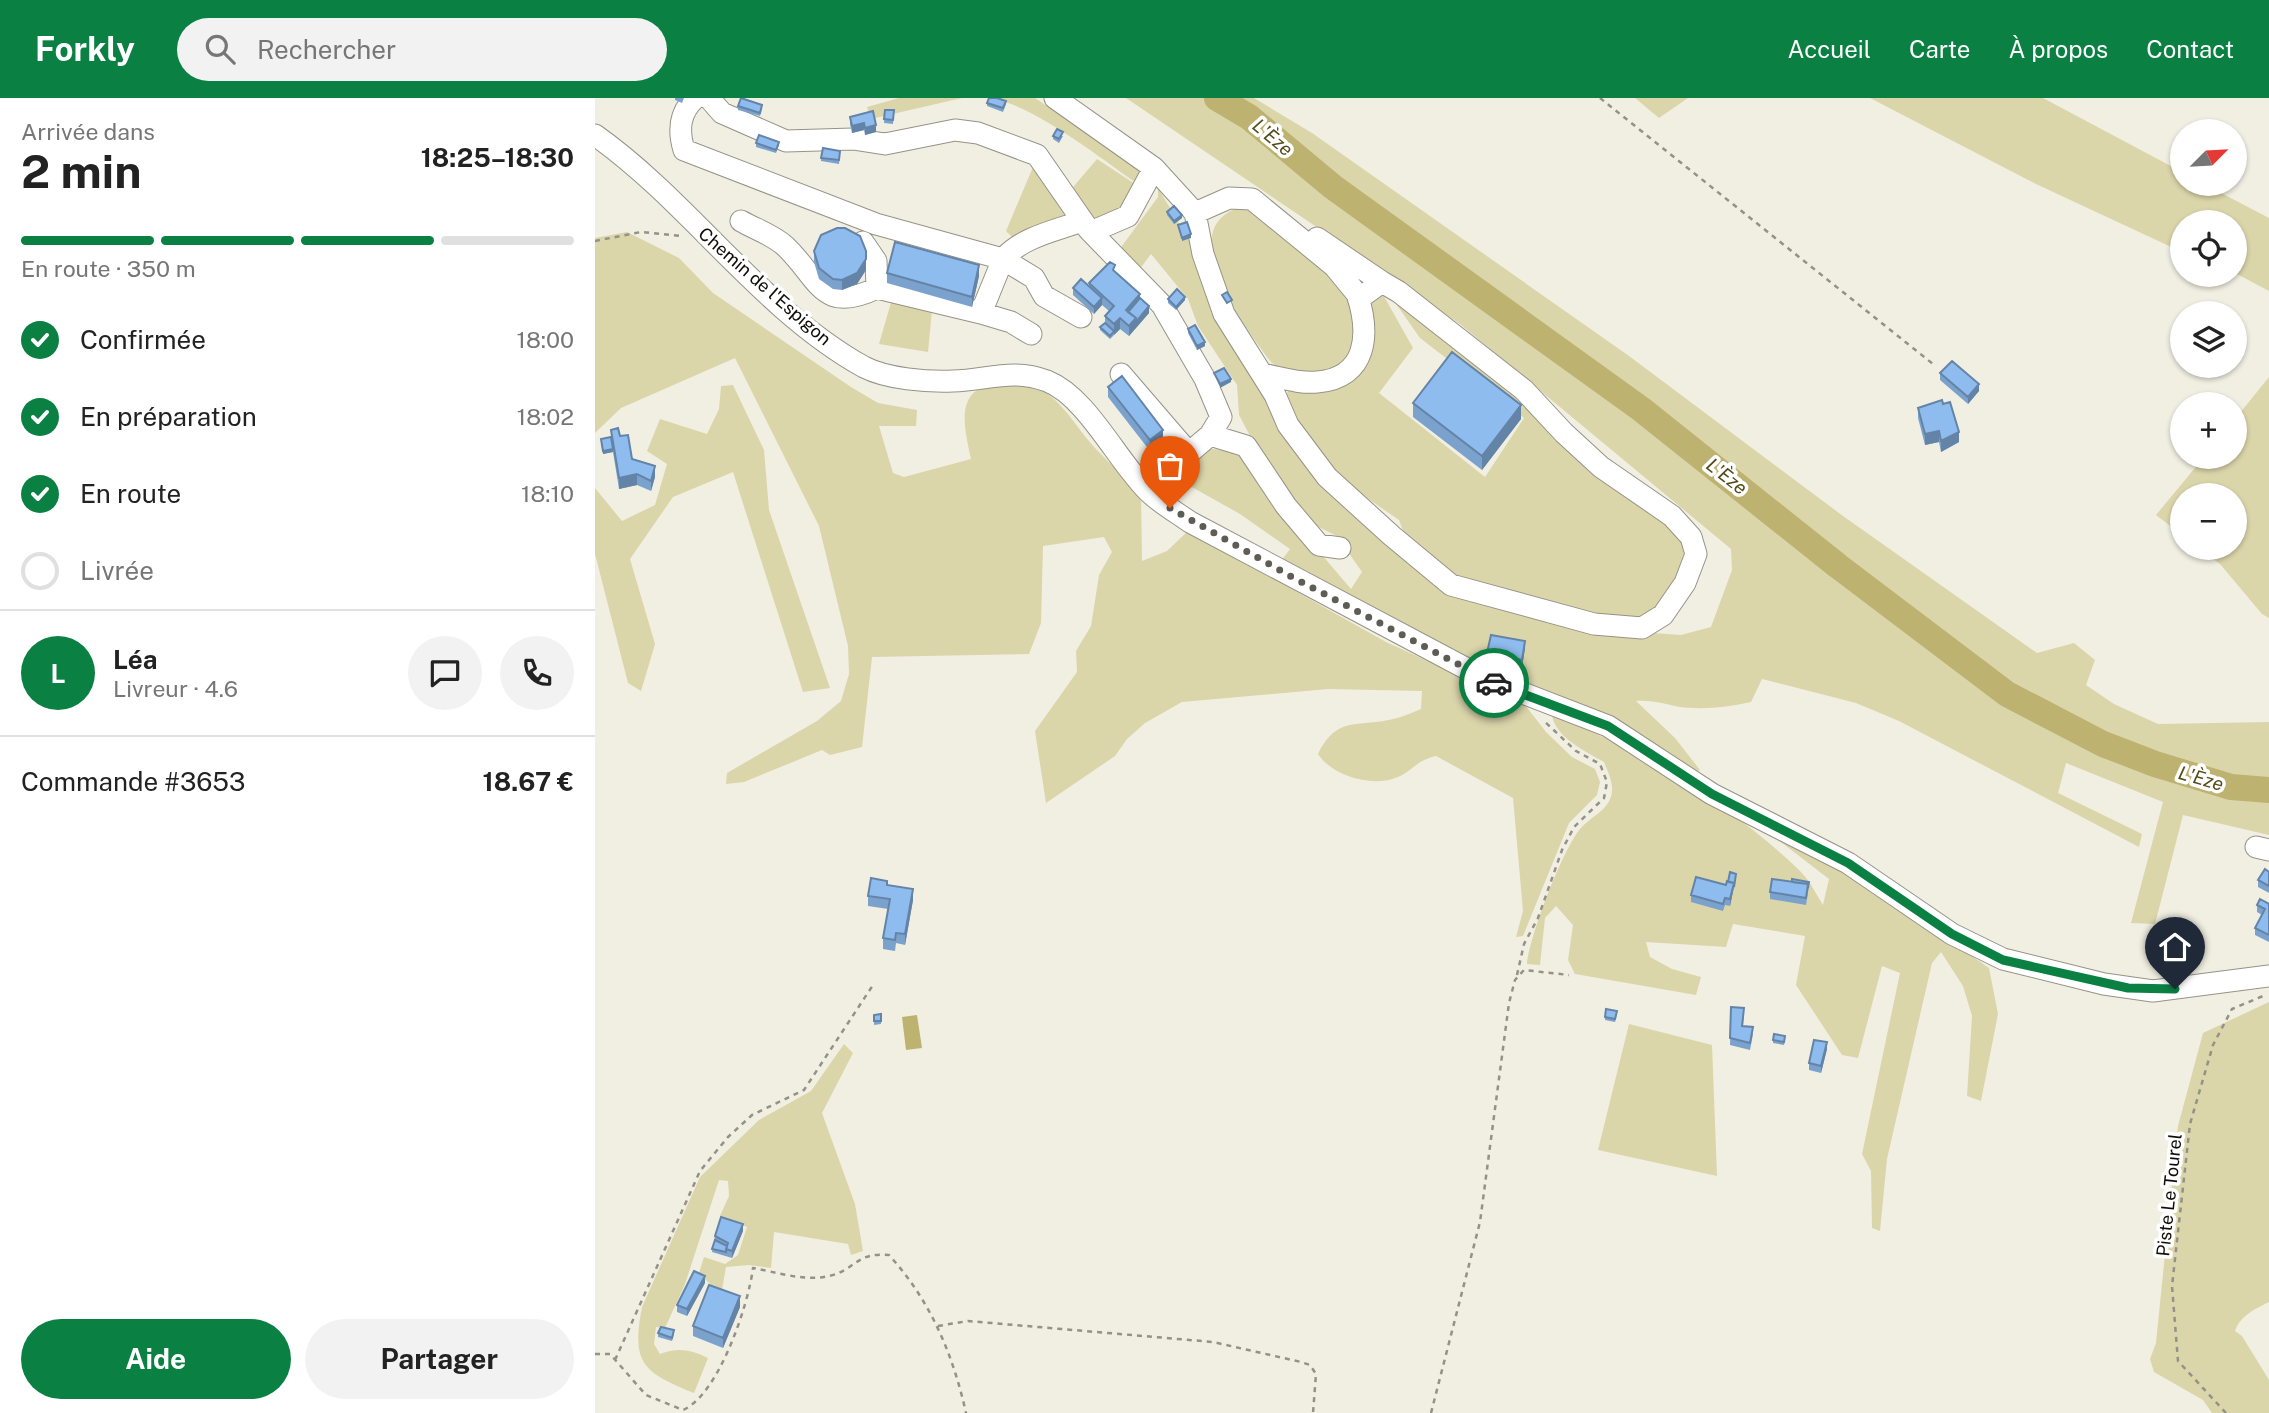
<!DOCTYPE html>
<html lang="fr">
<meta charset="utf-8">
<style>
body{margin:0;font-family:"Public Sans",sans-serif;background:#f2f2f2;color:#222;height:100vh;display:flex;flex-direction:column;font-size:26px;white-space:nowrap}
*{box-sizing:border-box;margin:0}
p{font-size:23px;color:#767676}
.icon{flex:none;width:38px;height:38px;fill:none;stroke:currentColor;stroke-width:2;stroke-linecap:round;stroke-linejoin:round}
.map{position:relative;flex:1;overflow:hidden}
.panel{display:flex;flex-direction:column;background:#fff;width:595px}
.panel>*{flex:none}
.needle{width:46px;rotate:66deg}
.fabs{position:absolute;left:1575px;top:21px;display:grid;gap:14px}
.fabs a{display:grid;place-items:center;width:77px;height:77px;border-radius:50%;background:#fff;box-shadow:0 2px 5px #0004;font-size:35px}
.pin{position:absolute;display:grid;place-items:center;width:60px;height:60px;color:#fff;margin:-72px -30px;border-radius:50% 50% 50% 0;rotate:-45deg;box-shadow:0 0 7px #0007}
.pin .icon{rotate:45deg}
.courier{position:absolute;display:grid;place-items:center;width:70px;height:70px;margin:-35px;border:5px solid #0b8043;border-radius:50%;background:#fff;color:#222;box-shadow:0 2px 9px #0007}
.summary em{font-style:normal;font-weight:700}
.summary div{display:flex;flex-direction:column-reverse}
.summary{display:flex;align-items:center;justify-content:space-between;height:119px;padding:0 21px}
h1{font-size:46px;font-weight:700;line-height:52px}
.bar{display:grid;grid-template-columns:repeat(4,1fr);gap:10px 7px;align-content:center;height:84px;padding:0 21px}
.bar i{height:9px;border-radius:5px;background:#e0e0e0}
.bar .current{background:#0b8043}
.bar p{grid-column:span 4}
.line{display:flex;align-items:center;gap:18px;padding:0 21px;border-top:2px solid #e0e0e0}
.line div{flex:1}
.round{display:grid;place-items:center;flex:none;width:74px;height:74px;border-radius:37px;background:#f2f2f2}
ol{padding:0 21px;list-style:none}
li{display:flex;align-items:center;gap:21px;height:77px}
li p{margin-inline-start:auto}
li .icon{padding:7px;border-radius:50%;background:#0b8043;color:#fff;stroke-width:4}
li:last-child{color:#767676}
li i{width:38px;height:38px;border:4px solid #e0e0e0;border-radius:50%}
.primary-button{display:flex;gap:14px;margin-top:auto;padding:14px 21px}
.primary-button a{flex:1;height:80px;border-radius:42px;background:#0b8043;color:#fff;font-size:28px;font-weight:700;line-height:80px;text-align:center}
.primary-button a+a{background:#f2f2f2;color:#222}
header{display:flex;align-items:center;gap:42px;box-sizing:border-box;height:98px;padding:0 35px;background:#0b8043;color:#fff}
header strong{font-size:33px}
nav{display:flex;gap:38px;margin-inline-start:auto;font-size:24px}
.search{width:490px;height:63px;background:#f2f2f2;display:flex;align-items:center;gap:18px;box-sizing:border-box;padding:0 24px;border-radius:38px;color:#767676;font-size:26px}
main{display:flex;flex:1;min-height:0}
.map>svg:first-child{display:block}
</style>
<header>
<strong>Forkly</strong>
<div class="search"><svg class="icon" aria-label="search" viewBox="0 0 24 24"><circle cx="10" cy="10" r="6"/><path d="M15 15l6 6"/></svg>Rechercher</div>
<nav><a>Accueil</a><a>Carte</a><a>À propos</a><a>Contact</a></nav>
</header>
<main>
<section class="panel">
<div class="summary"><div><h1>2 min</h1><p>Arrivée dans</p></div><em>18:25–18:30</em></div>
<div class="bar"><i class="current"></i><i class="current"></i><i class="current"></i><i></i><p>En route · 350 m</p></div>
<ol>
<li><svg class="icon" aria-label="check" viewBox="0 0 24 24"><path d="M5 12l5 5 9-10"/></svg>Confirmée<p>18:00</p></li>
<li><svg class="icon" aria-label="check" viewBox="0 0 24 24"><path d="M5 12l5 5 9-10"/></svg>En préparation<p>18:02</p></li>
<li><svg class="icon" aria-label="check" viewBox="0 0 24 24"><path d="M5 12l5 5 9-10"/></svg>En route<p>18:10</p></li>
<li><i></i>Livrée</li>
</ol>
<div class="line" style="height:126px"><b class="round" style="background:#0b8043;color:#fff">L</b><div><b>Léa</b><p>Livreur · 4.6</p></div><a class="round"><svg class="icon" aria-label="chat" viewBox="0 0 24 24"><path d="M4 5h16v11H9l-5 4z"/></svg></a><a class="round"><svg class="icon" aria-label="phone" viewBox="0 0 24 24"><path d="M5 4h4l2 5-3 2q2 4 5 5l2-3 5 2v4C11 20 4 13 5 4z"/></svg></a></div>
<div class="line" style="height:91px"><div>Commande #3653</div><b>18.67 €</b></div>
<div class="primary-button"><a>Aide</a><a>Partager</a></div>
</section>
<div class="map">
<svg width="1674" height="1315" viewBox="0 0 1674 1315">
<rect width="100%" height="100%" fill="#f1efe2"/>
<path fill="#dbd5aa" d="M304 0H367L276 21 272 9Z
M392 0H440L551 76 543 86C506 61 434 3 392 0Z
M531 0H659L717 35 1034 258 1248 418 1442 555 1479 545 1500 562 1491 587 1519 606 1563 626 1674 624V737L1588 717 1560 826 1536 825 1568 704 1471 665 1463 695 1547 736 1544 749 1304 623 1261 605 1167 581 1156 604C1134 609 1107 612 1085 609 1069 606 1057 602 1041 603L1080 640 1105 672 1097 676C960 605 820 540 686 463L695 451 645 416 579 379 615 351 648 353 704 430 756 491 767 474 742 438 707 421 683 391 644 317 642 287 603 228 593 201 556 156 541 176 524 152 563 99V90L593 140 638 250 763 421 813 466 854 490 1058 535 1086 537 1116 529 1137 472 1136 451 865 226Z
M1040 0H1093L1064 20Z
M1275 0H1448L1587 74V86H1609L1674 120V193L1640 175V124H1587V154L1441 86Z
M502 61 540 86 526 117C493 125 494 120 473 95Z
M441 62 470 114 468 121 418 140 411 133Z
M649 108 755 194 764 250 732 277 689 273 676 264C650 230 573 127 649 108Z
M32 134 84 160 118 195 256 289 283 305 322 312 321 328H284L298 375 309 379 376 361C368 325 359 287 408 285 423 285 436 285 449 293 471 308 485 335 503 353 517 368 532 381 546 394L547 463 572 453 593 433 791 544 930 607 951 634 977 659 1000 671 1005 684 1002 697 974 725 928 838 921 839 928 813 918 700 841 658C820 663 819 672 803 679 778 690 737 678 723 656 742 619 758 629 794 622 805 620 816 615 826 611L827 593 733 591 587 604 550 625 532 641 520 658 451 705 440 633 482 574 481 553 496 528 504 477 517 454 509 439 448 448 446 525 434 556 277 559 267 649 235 657 227 652 149 684 131 686 132 675 222 623 246 603 254 576 253 548 224 428 140 260 26 310 0 335V140Z
M786 193 818 250 784 295 890 379 929 320 825 240 792 193 1078 424 1097 461 1079 496 1047 522 1006 519 847 474 810 438 804 422 743 380 719 356 690 298 698 286 755 280 771 207Z
M297 201 337 212 333 254 284 246Z
M1674 279V520L1667 516 1625 466 1603 450H1640V397H1587V437L1561 417 1609 359H1640V321Z
M138 287 169 352 174 412 235 590 208 594 138 374 78 399 35 461 60 546 46 593 33 585 0 456V390L27 423 60 407 72 366 52 353 65 321 112 336 124 311 126 288Z
M957 617C1042 650 1138 708 1204 772 1214 781 1221 796 1228 807L1234 781 1173 734 1176 729 1328 824 1394 870 1403 916 1386 1003 1372 998 1377 918 1368 888 1346 854 1337 865 1292 1061 1285 1133 1277 1130 1276 1073 1267 1056 1305 875 1287 868 1263 960 1247 957 1201 887 1210 838 1138 826 1131 849 1051 844 1055 859 1077 871 1106 879 1101 897 980 876 973 862 978 827 961 808 950 820 945 867 932 866C935 837 967 753 985 731 993 721 1007 715 1013 705 1022 691 1014 677 1009 664 991 654 960 639 957 617Z
M1674 904V1204C1660 1211 1645 1218 1640 1233L1647 1238 1674 1282V1315H1617L1608 1302 1559 1274 1555 1261 1561 1245 1583 1028 1608 935Z
M1034 926 1117 947 1122 1078 1003 1052Z
M249 946 258 955 227 1015 260 1106 268 1153 256 1157 253 1146 179 1134 176 1170 154 1167 131 1169 126 1197 104 1175 109 1159 130 1166 143 1157 152 1129 125 1118 134 1098 133 1083 124 1082 90 1186 70 1230 61 1229 59 1246 65 1256C83 1249 96 1252 113 1260L99 1295C48 1274 36 1266 47 1209L105 1079 164 1022 216 993Z"/>
<path fill="#bdb270" d="M322 917 327 950 311 952 307 919Z"/>
<g fill="none" stroke-linecap="round" stroke-linejoin="round">
<path stroke="#bdb270" stroke-width="26" d="M622 0 654 19 738 89 1046 311 1243 468 1412 596 1508 646 1560 666 1636 689 1674 692"/>
<g stroke="#959387" stroke-width="23">
<path id="minor" d="M100 0C84 15 83 32 89 52L281 126 408 161C427 139 460 133 487 123
M114 0 127 15 191 43 258 41 290 46 360 32 383 35 442 57 494 132
M460 0 559 70 533 118 496 134 567 207 610 281 626 319 615 337
M0 37C96 105 165 211 269 269 292 281 332 284 358 283 393 282 417 270 452 283 493 299 524 367 556 396 567 406 582 415 595 424L889 580 1013 628 1117 696 1253 765 1357 836 1408 861 1509 886 1558 893 1674 878
M559 70 600 115 608 156 629 216 680 297 693 327 732 379 797 438 856 487 999 526 1047 530 1068 517 1090 485 1101 456 1096 439 1077 418 1006 369 969 335 929 292 804 194 787 184 769 197 762 196 739 168 657 101 634 100 600 115
M146 123C160 131 178 137 190 148 225 181 226 217 282 190
M722 140 787 184
M268 144 281 163 282 190 386 215 408 161 439 180 449 198 486 219
M386 215 416 224 436 236
M526 276 594 355 567 379 543 381
M667 276C684 279 705 286 722 284 773 280 775 235 762 196
M594 355 615 337 651 348 691 408 724 447 745 450
M1661 749 1674 752"/>
</g>
<path stroke="#939188" stroke-width="2.5" stroke-dasharray="5 5" stroke-linecap="butt" d="M1005 0 1338 266
M0 143 46 134 87 138
M922 877 929 846 943 820 967 752 979 729 1009 700 1012 684 1005 666 981 653 949 623
M343 1228 373 1223 618 1244 706 1264 715 1267 721 1276 718 1315
M0 1256H15L51 1297 88 1312C123 1297 153 1209 158 1170 181 1174 211 1184 234 1178 261 1172 260 1154 294 1157 335 1202 358 1256 371 1315
M20 1262 105 1073 133 1039 157 1017 209 992 278 887
M836 1315 885 1124 914 905 920 882 929 872 974 877
M1631 1315 1583 1263 1577 1188 1595 1026 1618 947 1637 911 1668 898"/>
<use href="#minor" stroke="#fff" stroke-width="21"/>
</g>
<path fill="#7ba2cd" d="M80 0H89L87 5 80 2Z
M392 5 411 6 408 14 392 8Z
M143 8 167 10 165 18 143 12Z
M290 12H299L298 26 289 25Z
M278 13 281 34 270 37 269 32 257 35 255 26V19Z
M458 38H468L464 45 458 41Z
M161 45 184 47 181 55 161 49Z
M245 57 244 66 226 63V60Z
M572 114 587 120 579 126 572 117Z
M219 153 271 172 262 186 247 192 238 191 224 181 219 164Z
M520 174 545 200 554 215 534 238 525 231 515 241 505 232V229L510 225V218L514 213 507 207 499 216 478 197V190L494 188V185Z
M292 175 384 178 377 209 292 185Z
M573 201 590 202 581 212 573 205Z
M593 231 610 248 602 252 593 235Z
M1345 275 1384 293 1373 306 1345 282Z
M513 289 568 342 555 353 513 299Z
M818 305 926 321 887 372 818 319Z
M1323 310 1364 344 1346 354 1344 344 1330 347 1323 320Z
M16 332 25 338 37 361 60 379 56 393 42 387 24 391 18 354 8 356 6 345V341L16 339Z
M930 550 927 569 892 562V555Z
M1674 774V795L1663 789V782Z
M1141 779 1135 808 1130 807 1128 813 1096 804V797L1131 787 1133 784Z
M1197 784 1214 788 1211 807 1175 801V794Z
M292 787 318 802 310 847 301 845 300 853 288 851V840L293 811 273 808V798Z
M1674 806V844L1660 837V830L1667 817 1662 814V807Z
M1136 909 1149 917 1148 928 1158 936 1155 952 1135 947Z
M286 916V926L279 927V917Z
M1022 916 1020 924 1010 922V919Z
M1190 941 1189 947 1178 945V942Z
M1232 951 1226 975 1214 972V965Z
M148 1133 137 1160 117 1154 120 1138Z
M110 1185 92 1218 82 1214V1207Z
M145 1209 128 1250 98 1238V1228Z
M63 1235 79 1236 77 1243 63 1239Z"/>
<path fill="#6484a7" d="M269 25V32L257 35V28Z
M281 27V34L270 37V30Z
M587 117V120L579 126V123Z
M596 136V140L587 143V140Z
M271 153V172L262 186 247 192V182Z
M384 167V178L377 209V199Z
M545 196V207L535 219 531 212Z
M590 199V202L581 212V209Z
M507 200V207L499 216V209Z
M554 208V215L534 238V228Z
M525 220V231L519 237V226Z
M610 244V248L602 252V248Z
M636 281V284L625 290V286Z
M1384 286V293L1373 306V299Z
M926 307V321L887 372V358Z
M568 332V342L555 353V342Z
M1344 333V344L1330 347V336Z
M1364 334V344L1346 354V343Z
M18 351V354L8 356V353Z
M60 368V379L56 393V383Z
M42 376V387L24 391V380Z
M930 543V550L927 569V562Z
M1141 776V779L1135 808V801Z
M318 791V802L310 847V836Z
M1232 944V951L1226 975V968Z
M148 1126V1133L137 1160V1153Z
M110 1178V1185L92 1218V1211Z
M145 1198V1209L128 1250V1240Z"/>
<path fill="#8fbcee" stroke="#6484a7" stroke-width="2" d="M146 0 167 7 165 15 143 8Z
M394 0H402L411 3 408 10 392 5Z
M290 12H299L298 22 289 21Z
M278 13 281 27 270 30 269 25 257 28 255 19Z
M462 31 468 34 464 41 458 38Z
M164 37 184 44 181 52 161 45Z
M228 50 245 53 244 62 226 60Z
M579 108 587 117 579 123 572 114Z
M592 124 596 136 587 140 583 127Z
M242 130H250L265 138 271 153V161L262 175 247 182 238 181 224 170 219 153 226 137Z
M300 144 384 167 377 199 292 175Z
M515 164 520 167 518 172 545 196 531 212 541 220 534 228 525 220 519 226 510 218 519 208 494 185Z
M486 181 507 200 499 209 478 190Z
M582 191 590 199 581 209 573 201Z
M632 194 637 202 632 205 627 197Z
M545 200 554 208 541 224V220L533 214Z
M510 225 519 233 515 238 505 229Z
M600 227 610 244 602 248 593 231Z
M857 254 926 307 887 358 818 305Z
M1357 263 1384 286 1373 299 1345 275Z
M629 270 636 281 625 286 619 275Z
M527 278 568 332 555 342 513 289Z
M1347 302 1348 306 1355 304 1364 334 1346 343 1344 333 1330 336 1323 310Z
M23 330 25 338 33 337 37 361 60 368 56 383 42 376 24 380 16 332Z
M16 339 18 351 8 353 6 341Z
M896 537 930 543 927 562 892 555Z
M1670 771 1674 774V788L1663 782Z
M1135 774 1141 776 1139 789V785L1133 784Z
M1101 779 1131 787 1132 783 1139 785 1135 801 1130 800 1128 806 1096 797Z
M276 780 292 783V787L318 791 310 836 301 835 300 842 288 840 295 801 273 798Z
M1177 781 1213 786 1211 800 1175 794Z
M1197 781 1214 784 1213 790V786L1197 784Z
M1665 801 1674 806V837L1660 830 1670 811 1662 807Z
M1136 909 1149 910 1147 928 1158 929 1155 945 1135 940Z
M1011 911 1022 913 1020 921 1010 919Z
M286 916V923H279V917Z
M1179 936 1190 938 1189 944 1178 942Z
M1219 942 1232 944 1226 968 1214 965Z
M126 1119 148 1126 137 1153 131 1151 133 1145 120 1138Z
M120 1142 132 1148 131 1154 117 1151Z
M99 1173 110 1178 92 1211 82 1207Z
M114 1187 145 1198 128 1240 98 1228Z
M66 1229 79 1232 77 1240 63 1235Z"/>
<g fill="none" stroke-linecap="round" stroke-linejoin="round">
<path stroke="#5d5c55" stroke-width="7" stroke-dasharray="0 12.6" d="M575 410 697 479 899 585"/>
<path stroke="#0b8043" stroke-width="9" d="M899 585 1013 628 1117 696 1253 765 1357 836 1408 862 1533 890 1580 891"/>
</g>
<g text-anchor="middle" dominant-baseline="central" stroke-width="7" stroke-linejoin="round" paint-order="stroke">
<g font-size="18" fill="#0e0d09" stroke="#fff">
<text transform="translate(170 188) rotate(41)">Chemin de l'Espigon</text>
<text transform="translate(1574 1097) rotate(-84)">Piste Le Tourel</text>
</g>
<g font-size="19" font-style="italic" fill="#544b19" stroke="#fff">
<text transform="translate(678 39) rotate(40)">L'Èze</text>
<text transform="translate(1132 378) rotate(38)">L'Èze</text>
<text transform="translate(1606 680) rotate(16)">L'Èze</text>
</g>
</g>
</svg>
<div class="fabs">
<a><svg class="needle" viewBox="-14 -14 28 28"><path d="M0-13l5 13h-10z" fill="#e53935"/><path d="M0 13l5-13h-10z" fill="#767676"/></svg></a>
<a><svg class="icon" aria-label="locate" viewBox="0 0 24 24"><circle cx="12" cy="12" r="6"/><path d="M12 2v4M12 18v4M2 12h4M18 12h4"/></svg></a>
<a><svg class="icon" aria-label="layers" viewBox="0 0 24 24"><path d="M12 4l9 5-9 5-9-5zM3 14l9 5 9-5"/></svg></a>
<a>+</a>
<a>−</a>
</div>
<div class="pin" style="left:575px;top:410px;background:#ea580c"><svg class="icon" aria-label="bag" viewBox="0 0 24 24"><path d="M5 8h14l-1 12H6zM9 8a3 3 0 0 1 6 0"/></svg></div>
<div class="pin" style="left:1580px;top:891px;background:#1f2937"><svg class="icon" aria-label="home" viewBox="0 0 24 24"><path d="M3 11l9-7 9 7M6 9v11h12V9"/></svg></div>
<div class="courier" style="left:899px;top:585px"><svg class="icon" aria-label="car" viewBox="0 0 24 24"><path d="M5 17H2v-5l4-1 3-4h7l3 4 3 1v5h-3M9 17h6M6 11h13"/><circle cx="7" cy="17" r="2"/><circle cx="17" cy="17" r="2"/></svg></div>
</div>
</main>
